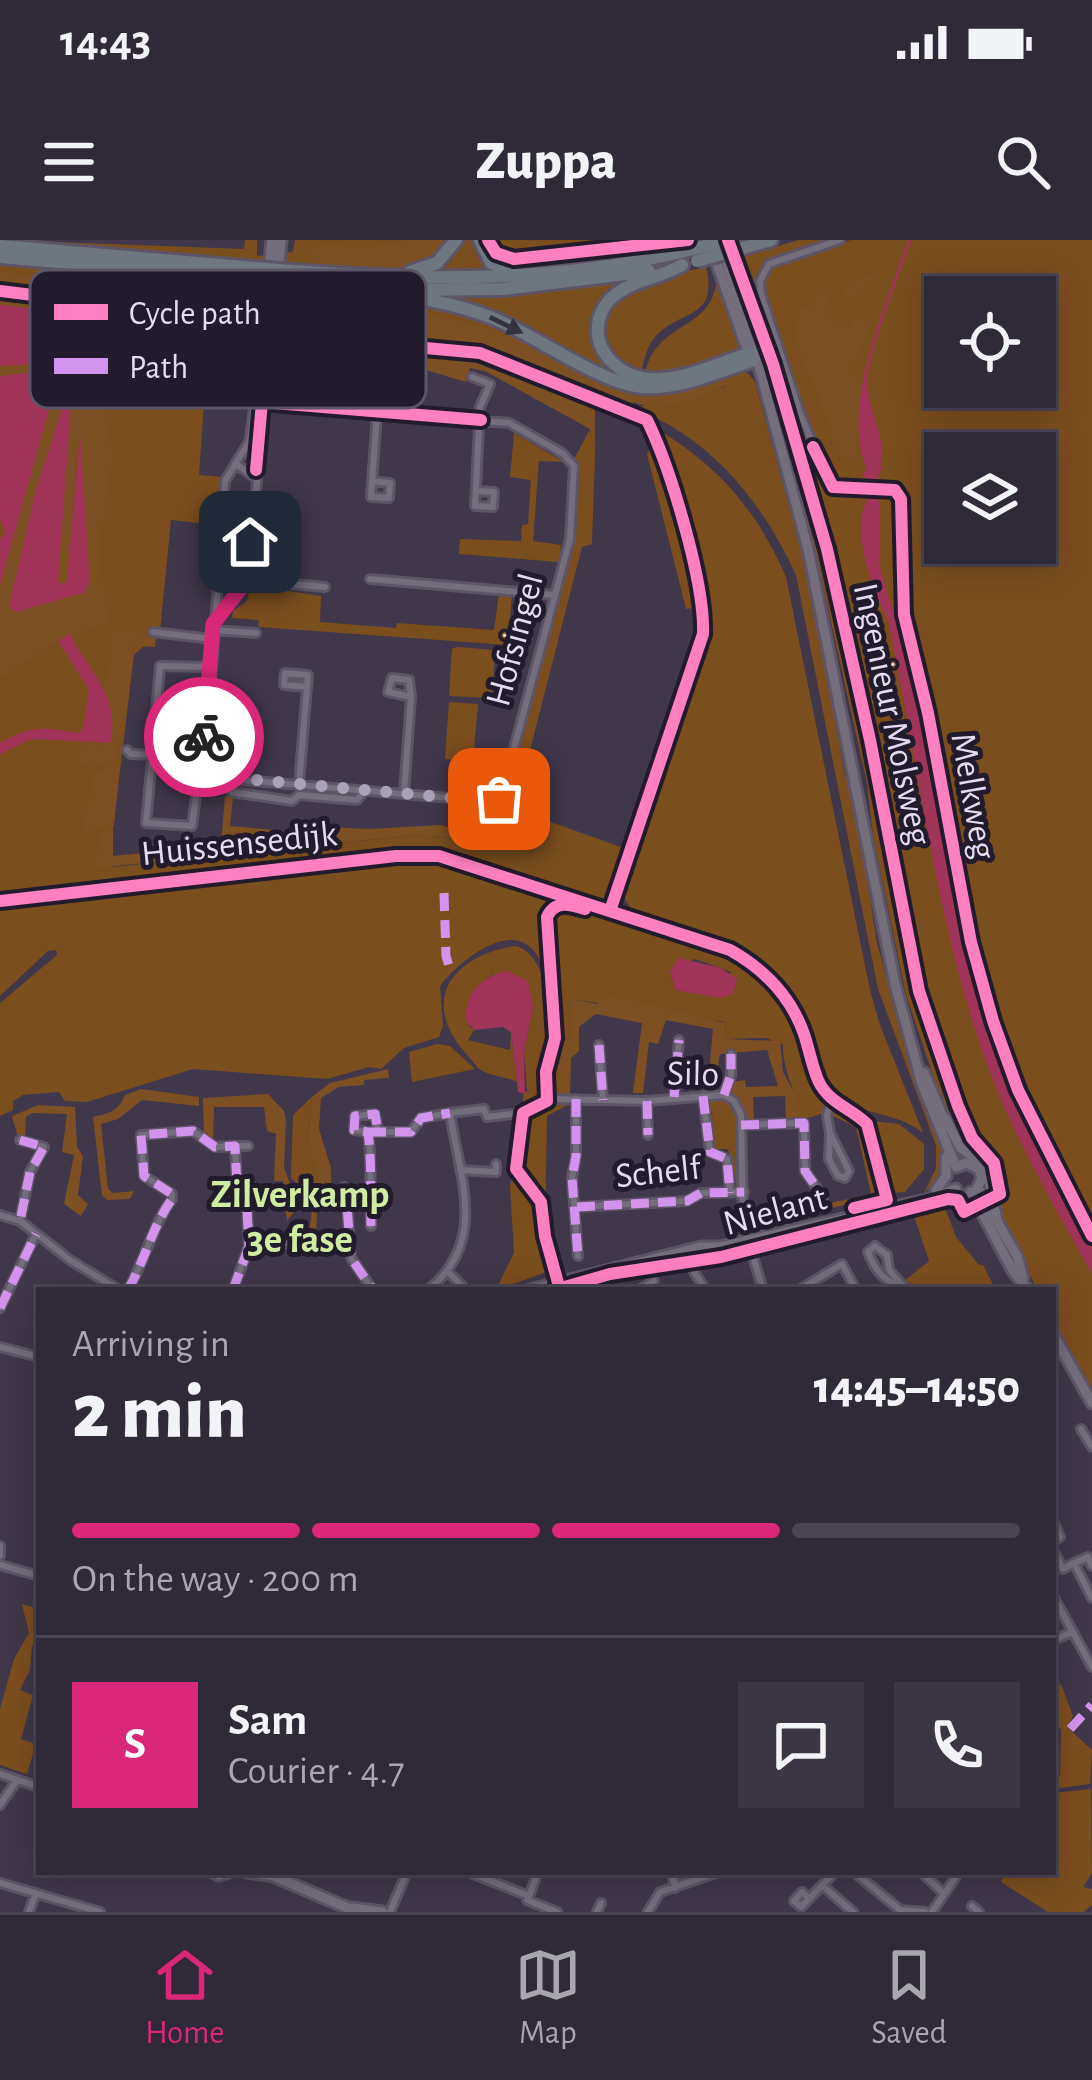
<!DOCTYPE html>
<meta charset="utf-8">
<style>
body{margin:0;font-family:"Alegreya Sans",sans-serif;background:#3c3543;color:#f1f3f6;height:100vh;display:flex;flex-direction:column;font-size:45px;white-space:nowrap}
*{box-sizing:border-box;margin:0}
p{font-size:39px;color:#a8a6ae}
.icon{flex:none;width:66px;height:66px;fill:none;stroke:currentColor;stroke-width:2;stroke-linecap:round;stroke-linejoin:round}
.map{position:relative;flex:1;overflow:hidden}
.panel{position:absolute;left:36px;top:1047px;width:1020px;height:588px;display:flex;flex-direction:column;background:#302938;border-radius:0px;box-shadow:0 6px 30px #0003,0 0 0 3px #4b4553}
.panel>*{flex:none}
.fabs{position:absolute;left:924px;top:36px;display:grid;gap:24px}
.fabs a{display:grid;place-items:center;width:132px;height:132px;border-radius:0px;background:#302938;box-shadow:0 6px 30px #0003,0 0 0 3px #4b4553;font-size:60px}
.pin{position:absolute;display:grid;place-items:center;width:102px;height:102px;color:#fff;margin:-51px;border-radius:24px;box-shadow:0 6px 18px #0006}
.courier{position:absolute;display:grid;place-items:center;width:120px;height:120px;margin:-60px;border:9px solid #db2777;border-radius:50%;background:#fff;color:#222;box-shadow:0 3px 15px #0007}
.overview em{font-style:normal;font-weight:800}
.overview div{display:flex;flex-direction:column-reverse}
.overview{display:flex;align-items:center;justify-content:space-between;height:204px;padding:0 36px}
h1{font-size:78px;font-weight:800;line-height:90px}
.bar{display:grid;grid-template-columns:repeat(4,1fr);gap:18px 12px;align-content:center;height:144px;padding:0 36px}
.bar i{height:15px;border-radius:9px;background:#4b4553}
.bar .current{background:#db2777}
.bar p{grid-column:span 4}
.line{display:flex;align-items:center;gap:30px;padding:0 36px;border-top:3px solid #4b4553}
.line div{flex:1}
.round{display:grid;place-items:center;flex:none;width:126px;height:126px;border-radius:0px;background:#3c3543}
.status{display:flex;justify-content:space-between;align-items:center;height:84px;padding:0 60px;background:#302938;direction:ltr}
.status svg{height:33px;fill:currentColor}
header{display:flex;justify-content:space-between;align-items:center;height:156px;padding:0 36px;background:#302938;font-size:54px;font-weight:800}
.tabs{display:flex;justify-content:space-around;align-items:center;height:168px;border-top:3px solid #4b4553;background:#302938;font-size:33px;color:#a8a6ae}
.tabs a{display:grid;justify-items:center;gap:6px}
.tabs .current{color:#db2777}
.map>svg:first-child{display:block}
</style>
<div class="status"><b>14:43</b><svg viewBox="0 0 49 12"><path d="M0 12V9h3v3zM5 12V6h3v6zM10 12V3h3v9zM15 12V0h3v12zM26 1h20v11H26zM47 4h2v5h-2z"/></svg></div>
<header><svg class="icon" aria-label="menu" viewBox="0 0 24 24"><path d="M4 6h16M4 12h16M4 18h16"/></svg>Zuppa<svg class="icon" aria-label="search" viewBox="0 0 24 24"><circle cx="10" cy="10" r="6"/><path d="M15 15l6 6"/></svg></header>
<div class="map">
<svg width="1092" height="1672" viewBox="0 0 1092 1672">
<rect width="100%" height="100%" fill="#40374a"/>
<path fill="#7b4e1e" fill-rule="evenodd" d="M0 0 244 9 245 0H257V16L293 12 295 0H477L497 32 440 33 439 54 536 51 638 37 594 79 606 124 619 138 535 94 466 74 522 97 439 78 440 112 499 124 627 177 595 169 479 121 439 128 383 116 284 110 282 93 250 91 245 153 231 152 233 119 215 118 225 114 226 105 207 120 199 235 222 237 215 263 212 335 204 334 208 284 171 280 160 391 134 415 113 588V627L415 595 469 599 505 609 515 570 499 566 507 550C522 496 595 259 573 221L590 189 595 215 592 304 582 307 515 569 626 609 608 659 598 663 457 617 426 613 0 659Z
M491 0H660L514 18 501 14Z
M799 0H835L772 21 764 27 758 44 796 169 789 171 737 18Z
M851 0H1092V1155L1053 1082V1050H1037L995 962 999 954 993 957 991 924 964 907 940 856 906 755 873 596 867 543 813 302 729 20H733L789 181 804 187 829 246 848 250 827 236 796 156 763 45 775 24ZM945 57H1035V147H945ZM945 213H1035V303H945Z
M706 27C719 81 679 68 654 98 646 108 644 122 640 135L609 115C606 107 601 95 601 87 603 47 676 33 706 27Z
M717 37 740 111 688 131 645 136C653 80 714 93 717 37Z
M740 131 748 133 755 142 807 332 835 455V480L845 536H851L877 703 920 857 944 915V932L924 953 936 928V905L878 749 796 335C763 263 712 199 638 170L639 166 670 165 724 147 729 135Z
M657 189C719 226 758 272 786 337L870 750 880 785 923 893C896 870 859 878 833 850 816 832 811 796 802 773 771 701 700 693 633 673 624 653 618 663 626 633L706 404 707 358Z
M514 193 564 222 539 221 533 301 561 305 559 322 459 314 460 299 521 301 522 285 528 284 531 240 510 237Z
M653 206 700 367 686 369 647 214Z
M257 346 321 356 320 382 396 388 397 383 494 390 499 353 512 354 508 405 259 387 258 380 232 378 233 371 247 361 249 353H256Z
M457 407 495 410 492 458 449 456 452 409Z
M449 462 478 464 473 521 445 519Z
M427 618 455 620 596 669 570 662 549 670 545 686 552 740C541 731 541 716 531 708 504 682 455 726 440 746L443 786 439 797 404 808 381 829 369 827 327 839 193 829 87 862 65 861 59 852 23 855 13 861V870L0 876V763L57 715 56 710 48 711 0 756V664Z
M571 667 591 673 610 672C676 694 755 705 791 771 806 799 807 832 825 857L824 873 798 881C799 852 783 836 783 805L766 798 726 799 725 783 720 781 577 760 571 765V797L566 800 558 796 549 679 560 668ZM695 719 731 732 721 757 675 750 670 731Z
M516 706C537 712 537 732 551 745L552 795 544 829 543 859 523 869V854L527 851 524 813 533 766 493 735C470 748 468 760 469 786L474 790 468 800 510 810 511 792 517 842C507 837 490 836 481 830 476 827 473 821 468 816 418 762 451 715 516 706Z
M437 804 450 806 475 829 412 842 409 812Z
M312 857 308 900 322 951 306 952 291 938 293 875Z
M727 860 737 879V948L728 909H713L712 871 708 870 709 860Z
M551 862H573L547 876 545 990 543 959C510 929 516 917 524 876Z
M872 881 899 884 924 904V929L905 952 890 953Z
M514 925 517 938 539 962 540 987 552 1030 496 1050 514 1013 510 947Z
M944 965 956 997 979 1025H983L996 1050H926L904 1041 929 1021 913 973 900 976Z
M22 1364 39 1369V1407L32 1406 30 1430 20 1450 33 1455 21 1499 36 1504 27 1534 0 1525V1469L14 1419 29 1393Z
M1061 1444 1073 1476 1067 1487 1092 1510 1090 1544 1053 1549V1536H1060L1061 1490 1053 1480V1446Z
M1091 1549 1092 1633 1083 1647 1092 1649V1665L1084 1672H1048L1001 1642 1005 1632H1053V1553Z"/>
<path fill="#7c5023" fill-rule="evenodd" d="M410 0H454L435 21 410 29 317 27 310 15 314 5 372 6Z
M0 32 238 56 235 70 214 78 0 48Z
M870 34 880 37 864 44 852 57 865 73 864 76 872 80 852 130 860 136C863 164 860 194 854 221L849 224 834 208 829 183 795 102 793 91 802 67 814 65 818 50 830 51 823 79 835 75 839 85 853 87V77H859L861 71 853 58 842 67 836 64 845 54 841 46Z
M0 55 217 84 224 88 229 104 225 114 179 123 175 163 163 162 164 130 89 134 91 156C128 191 104 254 101 299 99 326 106 356 108 384L62 397 4 437 0 434V345L58 138 50 131 0 136V126L201 113 218 95 200 88 8 67 0 65ZM71 164 58 342 64 344 67 341 78 195 82 353 11 370 35 253Z
M305 60 447 78 522 97 639 154H658L729 135 728 144C704 157 658 175 634 162L632 167 483 108 288 86 292 68Z
M299 102 466 119 595 169V215L590 189 485 131 470 128 466 142 403 123 400 116 359 112 360 131 283 124V110Z
M111 389 156 396 155 407 132 406 126 477 121 478 117 515C107 528 94 528 79 524L82 503 107 506 103 448 110 426Z
M120 525 114 585 84 593 92 533Z
M225 556 233 557 230 586 296 592 298 586 370 589 440 585 491 597 499 566 515 569 505 609 469 599 415 595 96 628 99 594 113 591 112 616 221 606Z
M610 755 725 783 726 799 780 801 783 832 799 861 798 881 786 882 785 856 753 857 754 883H746L743 870 728 854 731 842 745 840 746 847 778 846 767 810 720 814 714 853H707L713 789 666 780 658 804 649 802 643 853H633L642 783 596 774 579 787V811L571 818 570 855 550 854 558 796 566 800 571 797V765L576 760 597 764Z
M388 829 389 838 364 840V845L339 847 321 858 319 889 331 928 332 962 317 963 316 1008 308 1002 312 970 306 952 321 950 308 900 312 857 330 843Z
M141 849 199 857V866L142 860 118 879 101 884 108 949 113 953 134 951 130 959 107 960 102 955 93 877C108 874 119 871 125 855Z
M268 854 284 871 286 881 284 928 296 959 295 971 287 981 283 941H274L276 894 267 891 264 867H214L213 901 204 893 203 858Z
M38 865 75 867 77 907 83 916 78 955 88 964 81 976 64 964 74 915 62 912 67 874 32 873 26 877 25 898H18L12 876Z
M833 865 863 880 882 957 757 984 752 971 821 959 826 964 871 954 856 887 831 875Z"/>
<path fill="#a13459" d="M908 0H911C899 38 873 98 868 135 864 167 889 195 880 226L883 227 875 242 862 236 866 229C841 160 886 67 908 0Z
M0 65 200 88 213 92 219 100 214 110 201 113 0 126Z
M50 131 58 137 0 345V299L5 293 0 279V136Z
M64 163 71 165 58 342 63 344 67 340 80 193 90 343 83 353 16 372 9 367 35 253Z
M870 255H875L879 262 880 328 926 484 975 749 1018 867 1053 940 1092 1008V1033C1048 956 1003 878 976 793 933 659 917 517 888 380 872 350 848 285 870 255Z
M70 394C90 434 121 456 110 503L31 499 0 514V503C32 484 44 488 79 493L83 488 89 450 58 401Z
M679 718 721 728 737 739 733 754 721 758 675 750 670 731Z
M507 731 528 741 533 767 524 813 525 854 518 852 511 792 503 787 474 790 465 780C466 752 481 737 507 731Z"/>
<g fill="none" stroke-linecap="round" stroke-linejoin="round">
<g stroke="#5d5566" stroke-width="12">
<path id="street" d="M840 0 769 24 760 41 761 54 800 173 829 243 840 249 895 250 901 259 904 375 928 473 971 702 993 781 1018 850 1092 996
M364 127 395 130 383 172
M472 137 490 144 480 167 475 266 493 267 494 252 476 251
M236 224 256 238
M372 241 390 243 389 258 371 257 377 173
M370 339 554 355
M247 340 325 347
M214 383 247 340 272 93
M212 390 256 393
M153 392 212 399
M210 427 160 426 156 472 161 482 159 508 152 520 146 583 192 586 199 534 205 528 225 241 250 200 263 93
M392 438 409 440 411 457 388 452Z
M127 510 131 514 155 515
M205 528 214 536 230 539 496 562 506 538 570 299 574 226 562 213 509 183 255 162
M230 539 232 552 292 561 299 555 357 560 365 550
M299 544 308 435 285 433 284 445 307 447
M404 554 411 457
M0 661 424 615 456 618 611 668 730 710 751 721 785 756 799 781 818 842 831 859 867 884 889 967
M611 668 703 394C705 342 670 227 647 180
M599 805 603 860
M724 855 731 835V814
M703 856 710 912 727 919 730 953
M674 857 679 800
M576 859V916L572 938 578 1016
M647 861 648 895
M741 885 804 883 805 931 823 957
M368 892H411L421 878 450 873
M830 893 829 919 838 936 845 938 849 931 830 893 827 876 831 859
M20 900 44 907 30 932 20 981
M235 906H248
M460 930 496 932V924
M236 945 250 944
M344 947 347 966
M370 964 347 966 351 1018 373 1050
M577 967 687 961 701 953 744 952
M0 975 20 981 70 1020 119 1050
M371 986C370 954 372 922 368 892L354 890 355 876 375 874 378 891
M875 1006 887 1015 889 1030 904 1047C883 1041 876 1032 868 1012Z
M694 1032 706 1050
M449 1033 466 1050
M128 1050C145 1020 152 987 172 959V954L144 936 141 895 193 891 215 907 235 906 238 965 247 969 249 1006
M233 1050 249 1006 284 1004
M428 1050C488 1002 460 939 450 873L484 869 487 877 528 872 554 859 647 861 724 855 734 861 741 875 743 983 763 1050
M639 1050 654 1041
M799 1050 842 1024 856 1050
M0 1068 36 994
M0 1107 39 1117
M1081 1189 1092 1207
M39 1259V1273
M1053 1281 1060 1297 1053 1301
M0 1306V1316
M1053 1310 1063 1329 1074 1323 1092 1358
M1074 1323 1088 1317 1092 1326
M0 1325 39 1336
M1053 1356 1092 1427
M1053 1401 1071 1392
M0 1534 39 1547
M0 1565 17 1540
M468 1632 529 1656 527 1660 557 1672
M672 1632 675 1648
M854 1632 900 1670
M921 1632 942 1652
M0 1643 100 1672
M823 1646 853 1672
M529 1656 538 1632
M809 1658 802 1652 794 1661 801 1667 835 1632
M972 1666 979 1672
M900 1670 925 1672
M29 1672 36 1653
M390 1672 407 1632
M597 1672 601 1663
M648 1672 660 1652 719 1632
M932 1672 959 1632"/>
</g>
<g stroke="#5d5566" stroke-width="15">
<path id="secondary" d="M272 0 263 93 480 113 647 180
M723 11 753 104 808 309 895 744 922 844 956 927
M714 15 750 118
M272 93 281 0
M924 833 946 884
M945 878 960 907 986 926 997 980
M956 927 966 923 979 929 982 938 977 949
M978 948 1017 1016 1023 1038
M936 950 946 936V917
M971 952 1013 1031 1028 1050
M530 1050 701 1007H720L926 960 956 949
M1053 1094 1092 1163
M212 1632 219 1635 229 1632
M246 1632 268 1635
M264 1632 357 1672
M352 1668 382 1672"/>
</g>
<g stroke="#5d5566" stroke-width="18">
<path id="highway" d="M480 0 491 23 515 32
M0 6 256 28
M743 8 771 0
M0 17 255 39
M291 31C428 41 559 43 693 9
M410 32 437 23 456 0
M290 41 356 47
M353 47C398 55 446 60 490 77 533 93 598 143 642 147 677 150 717 132 751 121L756 116 748 114C705 127 647 160 610 120 604 113 599 105 598 96 596 80 603 64 615 55 635 39 661 38 682 25
M406 50 503 49 649 31"/>
</g>
<use href="#street" stroke="#746d7b" stroke-width="6"/>
<use href="#secondary" stroke="#746d7b" stroke-width="9"/>
<use href="#highway" stroke="#6e7780" stroke-width="12"/>
<g stroke="#5d5566" stroke-width="18" stroke-linecap="butt">
<path id="highway-bridge" d="M693 9 730 0
M697 21 743 8
M256 28 291 31
M255 39 290 41"/>
</g>
<use href="#highway-bridge" stroke="#6e7780" stroke-width="12"/>
<path stroke="#d193ec" stroke-width="9" stroke-dasharray="18 9" stroke-linecap="butt" d="M444 653 446 716 451 733
M599 805 603 860
M724 855 731 835V814
M703 856 710 912 727 919 730 953
M674 857 679 800
M576 859V916L572 938 578 1016
M647 861 648 895
M741 885 804 883 805 931 823 957
M368 892H411L421 878 450 873
M20 900 44 907 30 932 20 981
M370 964 347 966 351 1018 373 1050
M577 967 687 961 701 953 744 952
M371 986C370 954 372 922 368 892L354 890 355 876 375 874 378 891
M128 1050C145 1020 152 987 172 959V954L144 936 141 895 193 891 215 907 235 906 238 965 247 969 249 1006
M233 1050 249 1006 284 1004
M0 1068 36 994
M1070 1489 1092 1465"/>
<g stroke="#221b2b" stroke-width="20">
<path id="cycleway" d="M488 0 496 13 514 19 688 0
M0 51 349 94 360 102 480 113 647 180C670 227 705 342 703 394L611 668
M813 207 833 247 895 250 901 259 904 375 928 473 971 702 993 781 1018 850 1092 996
M256 230 262 162 481 180
M0 661 396 616H439L730 710C764 729 791 757 804 794 809 809 812 826 818 840 828 863 851 868 867 884L887 960 854 968
M554 1050 610 1034 721 1017 948 959 958 960 964 972 1000 954 994 923 972 898 958 866 919 751 870 500 827 309 773 124 728 0
M560 1050 545 996 541 962 516 929 523 873 547 861 546 832 555 798 547 677C555 660 569 664 585 669"/>
</g>
<use href="#cycleway" stroke="#ff80c0" stroke-width="12"/>
</g>
<defs><path id="oneway-solid" d="M-6-.8H1V-3.2L6.5 0L1 3.2V.8H-6Z" transform="scale(3)"/></defs>
<use fill="#353240" href="#oneway-solid" transform="translate(506 85) rotate(26)"/>
<g fill="none" stroke-linecap="round" stroke-linejoin="round">
<path stroke="#aba2b7" stroke-width="12" stroke-dasharray="0 21.6" d="M204 497V526L214 536 496 562 499 559"/>
<path stroke="#db2777" stroke-width="15" d="M204 497 213 384 247 340 250 302"/>
</g>
<g text-anchor="middle" dominant-baseline="central" stroke-width="10" stroke-linejoin="round" paint-order="stroke">
<g font-size="36" fill="#e5dcf2" stroke="#221b2b">
<text transform="translate(515 400) rotate(-75)">Hofsingel</text>
<text transform="translate(892 474) rotate(78)">Ingenieur Molsweg</text>
<text transform="translate(973 556) rotate(80)">Melkweg</text>
<text transform="translate(239 604) rotate(-6)">Huissensedijk</text>
<text transform="translate(693 834) rotate(1)">Silo</text>
<text transform="translate(658 932) rotate(-6)">Schelf</text>
<text transform="translate(775 971) rotate(-15)">Nielant</text>
</g>
<g font-size="39" font-weight="bold" fill="#d0eba2" stroke="#221b2b">
<text x="300" y="955">Zilverkamp<tspan x="300" dy="45">3e fase</tspan></text>
</g>
</g>
<rect x="30" y="30" width="396" height="138" rx="18" fill="#221b2b" stroke="#5c5567" stroke-width="3"/>
<rect x="54" y="64" width="54" height="16" fill="#ff80c0"/>
<rect x="54" y="118" width="54" height="16" fill="#d193ec"/>
<g font-size="33" fill="#e5dcf2">
<text x="129" y="84">Cycle path</text>
<text x="129" y="138">Path</text>
</g>
</svg>
<div class="fabs">
<a><svg class="icon" aria-label="locate" viewBox="0 0 24 24"><circle cx="12" cy="12" r="6"/><path d="M12 2v4M12 18v4M2 12h4M18 12h4"/></svg></a>
<a><svg class="icon" aria-label="layers" viewBox="0 0 24 24"><path d="M12 4l9 5-9 5-9-5zM3 14l9 5 9-5"/></svg></a>
</div>
<div class="pin" style="left:499px;top:559px;background:#ea580c"><svg class="icon" aria-label="bag" viewBox="0 0 24 24"><path d="M5 8h14l-1 12H6zM9 8a3 3 0 0 1 6 0"/></svg></div>
<div class="pin" style="left:250px;top:302px;background:#1f2937"><svg class="icon" aria-label="home" viewBox="0 0 24 24"><path d="M3 11l9-7 9 7M6 9v11h12V9"/></svg></div>
<div class="courier" style="left:204px;top:497px"><svg class="icon" aria-label="bike" viewBox="0 0 24 24"><circle cx="6" cy="16" r="4"/><circle cx="18" cy="16" r="4"/><path d="M6 16l4-8h5l3 8M10 8l3 8H6M13 5h3"/></svg></div>
<section class="panel">
<div class="overview"><div><h1>2 min</h1><p>Arriving in</p></div><em>14:45–14:50</em></div>
<div class="bar"><i class="current"></i><i class="current"></i><i class="current"></i><i></i><p>On the way · 200 m</p></div>
<div class="line" style="height:216px"><b class="round" style="background:#db2777;color:#fff">S</b><div><b>Sam</b><p>Courier · 4.7</p></div><a class="round"><svg class="icon" aria-label="chat" viewBox="0 0 24 24"><path d="M4 5h16v11H9l-5 4z"/></svg></a><a class="round"><svg class="icon" aria-label="phone" viewBox="0 0 24 24"><path d="M5 4h4l2 5-3 2q2 4 5 5l2-3 5 2v4C11 20 4 13 5 4z"/></svg></a></div>
</section>
</div>
<nav class="tabs">
<a class="current"><svg class="icon" aria-label="home" viewBox="0 0 24 24"><path d="M3 11l9-7 9 7M6 9v11h12V9"/></svg>Home</a>
<a><svg class="icon" aria-label="map" viewBox="0 0 24 24"><path d="M3 6l6-2 6 2 6-2v14l-6 2-6-2-6 2zM9 4v14M15 6v14"/></svg>Map</a>
<a><svg class="icon" aria-label="saved" viewBox="0 0 24 24"><path d="M7 4h10v16l-5-4-5 4z"/></svg>Saved</a>
</nav>
